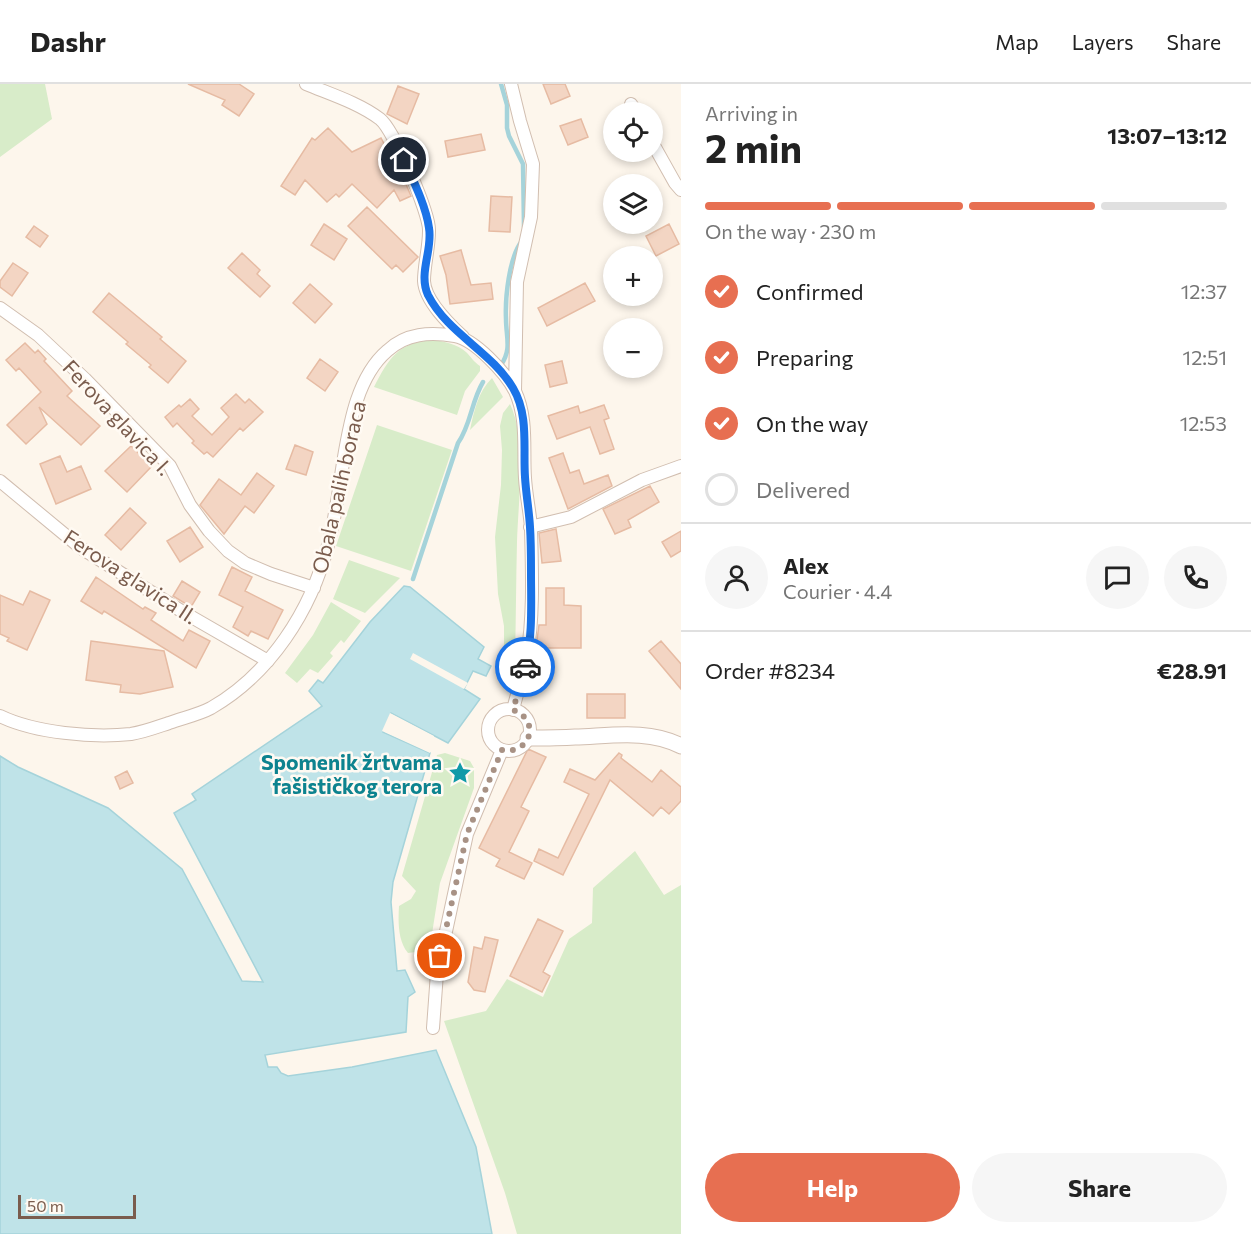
<!DOCTYPE html>
<meta charset="utf-8">
<style>
body{margin:0;font-family:Commissioner,sans-serif;background:#f6f6f6;color:#222;height:100vh;display:flex;flex-direction:column;font-size:22px;white-space:nowrap}
*{box-sizing:border-box;margin:0}
p{font-size:20px;color:#767676}
.icon{flex:none;width:33px;height:33px;fill:none;stroke:currentColor;stroke-width:2;stroke-linecap:round;stroke-linejoin:round}
.map{position:relative;flex:1;overflow:hidden}
.sheet{display:flex;flex-direction:column;background:#fff;width:570px}
.sheet>*{flex:none}
.tools{position:absolute;left:603px;top:18px;display:grid;gap:12px}
.tools a{display:grid;place-items:center;width:60px;height:60px;border-radius:50%;background:#fff;box-shadow:0 3px 9px #0003;font-size:30px}
.scale{position:absolute;left:18px;bottom:15px;width:118px;box-sizing:border-box;padding-left:6px;border:3px solid #7a5c4d;border-top:0;font-size:16px;line-height:21px;white-space:nowrap;color:#7a5c4d;-webkit-text-stroke:4px #fffaf3;paint-order:stroke}
.pin{position:absolute;display:grid;place-items:center;width:51px;height:51px;color:#fff;margin:-26px;border:3px solid #fff;border-radius:50%;box-shadow:0 2px 6px #0007}
.courier{position:absolute;display:grid;place-items:center;width:60px;height:60px;margin:-30px;border:4px solid #1a73e8;border-radius:50%;background:#fff;color:#222;box-shadow:0 2px 8px #0007}
.overview em{font-style:normal;font-weight:700}
.overview div{display:flex;flex-direction:column-reverse}
.overview{display:flex;align-items:center;justify-content:space-between;height:102px;padding:0 24px}
h1{font-size:39px;font-weight:700;line-height:45px}
.bar{display:grid;grid-template-columns:repeat(4,1fr);gap:9px 6px;align-content:center;height:72px;padding:0 24px}
.bar i{height:8px;border-radius:4px;background:#e0e0e0}
.bar .selected{background:#e76f51}
.bar p{grid-column:span 4}
.line{display:flex;align-items:center;gap:15px;padding:0 24px;border-top:2px solid #e0e0e0}
.line div{flex:1}
.round{display:grid;place-items:center;flex:none;width:63px;height:63px;border-radius:32px;background:#f6f6f6}
ol{padding:0 24px;list-style:none}
li{display:flex;align-items:center;gap:18px;height:66px}
li p{margin-inline-start:auto}
li .icon{padding:6px;border-radius:50%;background:#e76f51;color:#fff;stroke-width:4}
li:last-child{color:#767676}
li i{width:33px;height:33px;border:3px solid #e0e0e0;border-radius:50%}
.action{display:flex;gap:12px;margin-top:auto;padding:12px 24px}
.action a{flex:1;height:69px;border-radius:36px;background:#e76f51;color:#fff;font-size:24px;font-weight:700;line-height:69px;text-align:center}
.action a+a{background:#f6f6f6;color:#222}
header{display:flex;align-items:center;gap:36px;box-sizing:border-box;height:84px;padding:0 30px;background:#fff;border-bottom:2px solid #e0e0e0}
header strong{font-size:28px}
nav{display:flex;gap:33px;margin-inline-start:auto;font-size:21px}
main{display:flex;flex:1;min-height:0}
.map>svg:first-child{display:block}
</style>
<header>
<strong>Dashr</strong>
<nav><a>Map</a><a>Layers</a><a>Share</a></nav>
</header>
<main>
<div class="map">
<svg width="681" height="1150" viewBox="0 0 681 1150">
<rect width="100%" height="100%" fill="#fdf6ec"/>
<path fill="#d8ecc9" d="M0 0H45L52 35 0 73Z
M434 256C445 258 457 260 466 268 471 273 474 278 480 282V287L465 307 457 331 374 303C389 274 398 258 434 256Z
M492 294 503 313 470 346C474 327 478 308 492 294Z
M510 320C527 355 518 419 517 458 516 496 516 535 515 573L504 563V542L498 510 495 453 501 401 502 366 500 342 503 329Z
M377 341 452 366 411 487 336 462Z
M349 476 400 494 365 529 333 515Z
M331 518 361 537 344 559 341 556 330 569 333 572 318 589 310 585 297 599 285 589 313 551Z
M445 669 470 677 474 684V704L440 799 431 856 416 868 408 869C398 857 398 838 399 822L411 815 416 807 402 792 437 671Z
M635 767 664 811 681 801V1150H517L505 1109 444 937 486 927 507 895 543 913 569 855 592 839 593 804Z"/>
<path fill="#bfe3e8" stroke="#a5d3da" stroke-width="1.5" d="M404 502 410 503 484 563 478 575 491 582 486 592 473 587 464 605 480 615 448 659 391 629 383 648 430 669 393 798 391 818 397 887 405 886 415 908 408 913 406 948 265 971 268 983H277L281 989 288 992 352 983 436 966 476 1063 492 1150H0V672L18 683 108 724 182 785 242 897 263 898 174 729 196 716 192 710 322 622 309 607 318 596 323 599 370 538Z"/>
<path fill="#fdf6ec" d="M413 569 468 599 464 605 410 575Z
M390 629 434 652V655L392 633 386 646 431 666 430 669 382 647Z"/>
<g fill="none" stroke-linecap="round" stroke-linejoin="round">
<path stroke="#a5d3da" stroke-width="4.5" d="M501 0 507 21V44L509 52 523 80 524 143
M501 281C512 265 506 253 506 235 505 214 509 173 522 157
M413 495 458 359C471 341 471 318 483 298"/>
</g>
<path fill="#f3d5c3" stroke="#e6bba3" stroke-width="1.5" d="M188 0H239L254 10 239 32 222 21 225 16Z
M543 0H565L570 12 551 20Z
M398 2 419 10 407 40 387 30Z
M581 35 588 53 568 61 560 42Z
M328 44 352 68 381 54 398 86H400L411 112 400 117 394 106 377 124 352 100 339 113 336 110 327 118 305 96 295 111 281 102 312 54 315 56Z
M481 50 485 66 448 73 445 57Z
M491 112 512 113 510 148 489 147Z
M367 123 418 173 403 188 396 181 392 185 348 142Z
M324 140 347 155 334 176 311 161Z
M669 140 679 160 656 172 646 152Z
M34 142 48 152 40 163 26 153Z
M461 166 471 201 491 199 493 215 450 220 446 191 440 172Z
M242 169 260 186 257 190 270 202 260 213 228 184Z
M13 179 28 189 12 212 0 203V197Z
M585 199 595 217 547 242 538 224Z
M310 200 332 220 315 239 293 219Z
M109 209 162 253 160 255 186 277 168 299 149 283 151 281 126 260 128 258 93 228Z
M25 259 35 269 38 266 46 275 44 277 72 307 67 312 100 342 81 361 39 323 47 340 26 360 7 341 41 308 19 284 16 287 6 276Z
M320 275 338 288 325 307 307 294Z
M562 277 567 299 550 303 545 281Z
M236 310 245 319 249 315 263 328 243 347 240 344 213 373 207 368 204 370 192 359 194 357 177 339 173 343 165 333 179 321 181 323 190 315 199 325 192 332 212 351 229 333 221 324Z
M604 321 609 334 604 336 614 365 600 370 590 343 557 355 548 332 578 322 580 329Z
M295 361 313 368 306 391 286 385Z
M131 362 152 382 127 408 105 387Z
M563 369 570 389 579 386 584 400 608 391 612 402 568 425 549 374Z
M60 372 67 388 81 382 91 405 56 420 40 380Z
M257 389 274 402 254 429 245 422 224 450 200 421 219 395 241 411Z
M650 402 659 418 628 436 631 443 615 450 603 425Z
M130 424 146 439 121 466 105 451Z
M190 443 203 463 180 478 167 457Z
M556 445 561 477 542 479 539 449Z
M681 447V467L671 473 662 458Z
M232 483 252 493 245 507 283 526 268 555 251 547 248 552 233 543 243 523 219 511Z
M96 493 143 525 145 523 156 529 151 536 183 557 189 546 210 557 196 584 104 527 102 530 81 517Z
M182 497 200 508 191 523 173 512Z
M546 504H564V521L581 522V564H536L539 541H546Z
M30 507 50 516 27 566 7 557 9 554 0 550V511L23 521Z
M91 557 164 567 173 603 140 610 120 608 121 601 86 596Z
M661 557 681 580V605L649 567Z
M587 610H625V634H587Z
M528 665 546 673 521 723 529 727 509 768 532 779 524 795 496 782 500 775 479 764Z
M619 669 622 671 621 674 652 698 661 686 681 703V717L669 730 661 723 653 732 610 696 563 791 534 777 539 765 558 774 589 710 564 698 570 685 595 696Z
M127 687 133 699 120 705 115 693Z
M538 835 563 847 543 888 550 892 542 908 510 892Z
M485 853 498 856 485 908 474 906 468 898 474 863 482 865Z"/>
<g fill="none" stroke-linecap="round" stroke-linejoin="round">
<g stroke="#d1beb0" stroke-width="14">
<path id="minor" d="M306 0C330 10 359 19 380 35 394 46 430 130 429 147 429 164 424 181 424 197 425 217 449 240 463 253
M511 0 520 37 533 80 531 133 517 198 515 307
M631 20 636 28
M652 58 675 99 681 106
M0 224 38 251 85 295 170 382 190 421 209 447 228 467 245 479 271 490 314 504
M0 397 81 464 183 528 268 577
M530 443 571 433 642 396 681 382
M488 646a21 21 0 1 1 42 0a21 21 0 1 1-42 0Z
M0 632C35 649 93 654 131 650 144 648 157 643 169 639 182 634 198 631 211 624 270 590 311 527 328 461 336 433 339 402 344 373 350 338 358 292 387 267 406 249 430 248 455 252 474 255 506 289 515 307 528 335 523 365 525 394 526 411 530 428 531 444 532 486 534 531 527 572 524 590 517 608 513 626
M433 944 437 889 467 750 502 666"/>
</g>
<g stroke="#d1beb0" stroke-width="17">
<path id="tertiary" d="M528 654C544 654 560 654 575 653 610 652 649 645 681 662"/>
</g>
<use href="#minor" stroke="#fff" stroke-width="12"/>
<use href="#tertiary" stroke="#fff" stroke-width="15"/>
</g>
<g fill="none" stroke-linecap="round" stroke-linejoin="round">
<path stroke="#a89285" stroke-width="6" stroke-dasharray="0 10.8" d="M440 872 467 750 502 666C531 671 541 636 513 626L525 583"/>
<path stroke="#1a73e8" stroke-width="8" d="M404 76C413 96 426 122 429 144 433 166 418 189 428 211 448 250 491 267 513 304 529 331 523 364 525 393 526 410 529 426 530 443 531 458 531 473 531 488 531 519 533 553 525 583"/>
</g>
<defs>
<g id="sight-bare" transform="scale(1.8)"><path d="M0-6L1.8-2.2L6-1.7L2.9 1.2L3.7 5.4L0 3.3L-3.7 5.4L-2.9 1.2L-6-1.7L-1.8-2.2Z" fill="#0f9aa8" stroke="#fffaf3" stroke-width="2.5" paint-order="stroke"/></g>
</defs>
<g fill-rule="evenodd">
<use href="#sight-bare" x="460" y="689"/>
</g>
<g text-anchor="middle" dominant-baseline="central" stroke-width="5" stroke-linejoin="round" paint-order="stroke">
<g font-size="21" fill="#7a5c4d" stroke="#fffaf3">
<text transform="translate(118 333) rotate(47)">Ferova glavica I.</text>
<text transform="translate(338 403) rotate(-77)">Obala palih boraca</text>
<text transform="translate(131 492) rotate(33)">Ferova glavica II.</text>
</g>
<g font-size="21" font-weight="bold" fill="#0d838f" stroke="#fffaf3" text-anchor="end">
<text x="442" y="677">Spomenik žrtvama<tspan x="442" dy="24">fašističkog terora</tspan></text>
</g>
</g>
</svg>
<div class="tools">
<a><svg class="icon" aria-label="locate" viewBox="0 0 24 24"><circle cx="12" cy="12" r="6"/><path d="M12 2v4M12 18v4M2 12h4M18 12h4"/></svg></a>
<a><svg class="icon" aria-label="layers" viewBox="0 0 24 24"><path d="M12 4l9 5-9 5-9-5zM3 14l9 5 9-5"/></svg></a>
<a>+</a>
<a>−</a>
</div>
<div class="scale">50 m</div>
<div class="pin" style="left:440px;top:872px;background:#ea580c"><svg class="icon" aria-label="bag" viewBox="0 0 24 24"><path d="M5 8h14l-1 12H6zM9 8a3 3 0 0 1 6 0"/></svg></div>
<div class="pin" style="left:404px;top:76px;background:#1f2937"><svg class="icon" aria-label="home" viewBox="0 0 24 24"><path d="M3 11l9-7 9 7M6 9v11h12V9"/></svg></div>
<div class="courier" style="left:525px;top:583px"><svg class="icon" aria-label="car" viewBox="0 0 24 24"><path d="M5 17H2v-5l4-1 3-4h7l3 4 3 1v5h-3M9 17h6M6 11h13"/><circle cx="7" cy="17" r="2"/><circle cx="17" cy="17" r="2"/></svg></div>
</div>
<section class="sheet">
<div class="overview"><div><h1>2 min</h1><p>Arriving in</p></div><em>13:07–13:12</em></div>
<div class="bar"><i class="selected"></i><i class="selected"></i><i class="selected"></i><i></i><p>On the way · 230 m</p></div>
<ol>
<li><svg class="icon" aria-label="check" viewBox="0 0 24 24"><path d="M5 12l5 5 9-10"/></svg>Confirmed<p>12:37</p></li>
<li><svg class="icon" aria-label="check" viewBox="0 0 24 24"><path d="M5 12l5 5 9-10"/></svg>Preparing<p>12:51</p></li>
<li><svg class="icon" aria-label="check" viewBox="0 0 24 24"><path d="M5 12l5 5 9-10"/></svg>On the way<p>12:53</p></li>
<li><i></i>Delivered</li>
</ol>
<div class="line" style="height:108px"><a class="round"><svg class="icon" aria-label="person" viewBox="0 0 24 24"><circle cx="12" cy="8" r="4"/><path d="M4 21q1-7 8-7t8 7"/></svg></a><div><b>Alex</b><p>Courier · 4.4</p></div><a class="round"><svg class="icon" aria-label="chat" viewBox="0 0 24 24"><path d="M4 5h16v11H9l-5 4z"/></svg></a><a class="round"><svg class="icon" aria-label="phone" viewBox="0 0 24 24"><path d="M5 4h4l2 5-3 2q2 4 5 5l2-3 5 2v4C11 20 4 13 5 4z"/></svg></a></div>
<div class="line" style="height:78px"><div>Order #8234</div><b>€28.91</b></div>
<div class="action"><a>Help</a><a>Share</a></div>
</section>
</main>
